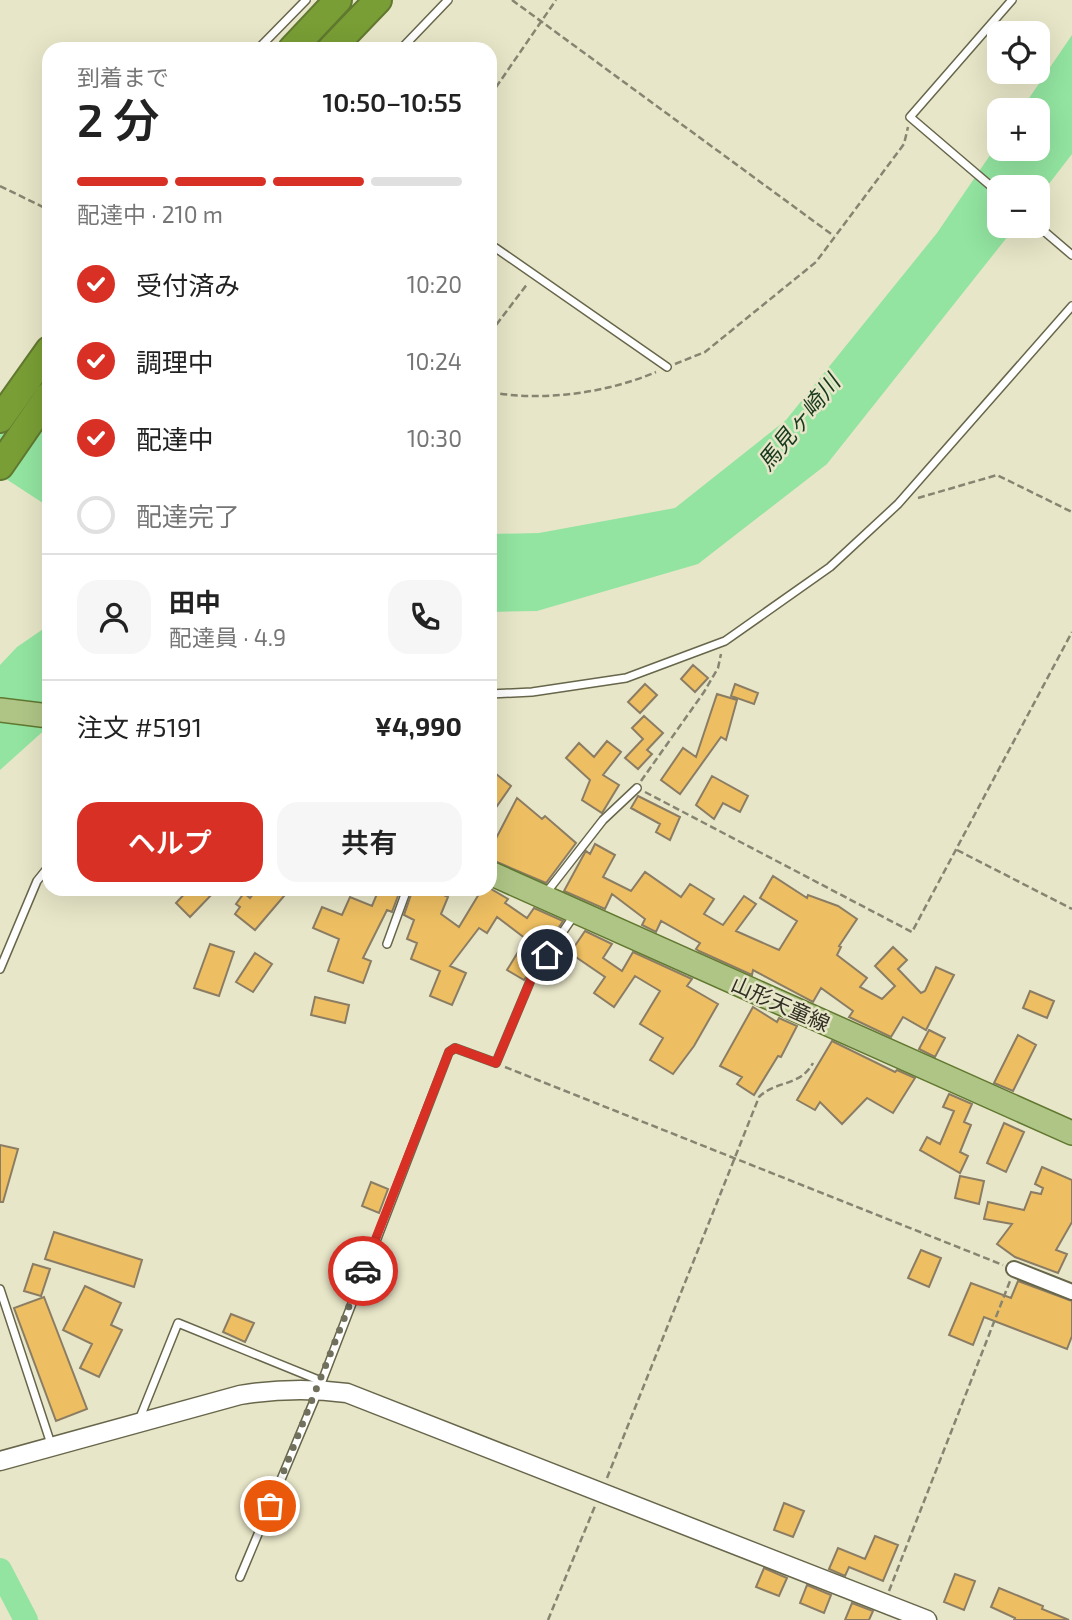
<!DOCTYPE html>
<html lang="ja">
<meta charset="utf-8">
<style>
body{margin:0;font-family:"Exo 2","Noto Sans JP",sans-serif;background:#f6f6f6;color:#222;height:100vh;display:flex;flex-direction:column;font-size:26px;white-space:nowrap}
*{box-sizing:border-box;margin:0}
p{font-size:23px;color:#767676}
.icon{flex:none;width:38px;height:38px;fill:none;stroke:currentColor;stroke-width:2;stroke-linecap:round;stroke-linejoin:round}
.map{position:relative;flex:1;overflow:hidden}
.sheet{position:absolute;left:42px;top:42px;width:455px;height:854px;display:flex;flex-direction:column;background:#fff;border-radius:21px;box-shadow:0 7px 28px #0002}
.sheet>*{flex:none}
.fabs{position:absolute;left:987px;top:21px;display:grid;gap:14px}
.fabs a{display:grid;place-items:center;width:63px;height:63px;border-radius:14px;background:#fff;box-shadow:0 7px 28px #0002;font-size:35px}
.pin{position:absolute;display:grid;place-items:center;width:60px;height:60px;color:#fff;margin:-30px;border:4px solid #fff;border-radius:50%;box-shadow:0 2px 7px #0007}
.courier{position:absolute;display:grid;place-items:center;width:70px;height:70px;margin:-35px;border:5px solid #d93025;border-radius:50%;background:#fff;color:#222;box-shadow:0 2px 9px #0007}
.headline em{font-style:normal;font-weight:600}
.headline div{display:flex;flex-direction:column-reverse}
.headline{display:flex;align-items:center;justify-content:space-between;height:119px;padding:0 35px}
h1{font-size:46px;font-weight:600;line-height:52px}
.bar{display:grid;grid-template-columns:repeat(4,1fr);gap:10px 7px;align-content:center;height:84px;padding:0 35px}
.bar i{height:9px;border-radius:5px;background:#e0e0e0}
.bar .active{background:#d93025}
.bar p{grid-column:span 4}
.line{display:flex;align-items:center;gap:18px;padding:0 35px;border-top:2px solid #e0e0e0}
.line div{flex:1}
.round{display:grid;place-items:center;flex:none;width:74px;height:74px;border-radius:21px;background:#f6f6f6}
ol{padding:0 35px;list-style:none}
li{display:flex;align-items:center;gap:21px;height:77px}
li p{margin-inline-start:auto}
li .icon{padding:7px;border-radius:50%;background:#d93025;color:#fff;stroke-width:4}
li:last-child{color:#767676}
li i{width:38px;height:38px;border:4px solid #e0e0e0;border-radius:50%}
.button{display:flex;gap:14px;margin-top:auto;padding:14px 35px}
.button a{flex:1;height:80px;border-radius:21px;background:#d93025;color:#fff;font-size:28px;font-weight:600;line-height:80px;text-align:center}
.button a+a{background:#f6f6f6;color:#222}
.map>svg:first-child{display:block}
</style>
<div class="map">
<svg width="1072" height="1620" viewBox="0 0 1072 1620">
<rect width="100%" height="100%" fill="#e8e6c8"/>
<path fill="#92e4a0" d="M1072 35V154L1038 198V187H999V226H1016L827 464 698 564 537 611 490 612V534L539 533 675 508 786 420 937 233 999 142V149H1038V110H1021Z
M0 399 42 424 49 425V507L0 475Z
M49 625V726L0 770V665L17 647Z"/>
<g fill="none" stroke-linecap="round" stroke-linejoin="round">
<path stroke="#92e4a0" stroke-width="24" d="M0 1570 26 1620"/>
</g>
<path fill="#eebf62" stroke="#8b7d64" stroke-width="2" d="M693 665 708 678 695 692 681 679Z
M645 684 657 695 640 713 628 702Z
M735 684 758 693 754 704 731 696Z
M717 694 737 700 726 740 721 737 680 794 661 780 683 748 696 757Z
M644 716 663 733 647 750 652 754 638 769 625 758 643 739 632 728Z
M607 741 621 752 603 775 619 785 602 813 582 800 590 780 566 758 579 743 594 757Z
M490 769 511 786 490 816Z
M712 776 748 796 740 812 723 803 714 819 696 805Z
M638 796 680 817 670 840 656 832 660 824 631 808Z
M517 798 542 819 545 816 576 843 546 883 490 859V850Z
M595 844 615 855 603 877 631 891 645 872 681 897 690 884 714 899 704 914 723 925 744 896 756 904 736 931 779 950 797 921 760 898 773 876 807 898 808 895 838 906 857 919 839 946 841 947 837 955 867 978 860 987 882 999 895 986 875 966 893 947 907 960 898 969 921 993 925 991 936 967 954 975 926 1030 903 1017 891 1037 849 1017 853 1011 821 988 813 1002 753 970 752 975 699 951 696 949 700 943 661 921 656 932 642 925 645 919 612 894 605 909 564 891 583 856 586 851 590 854Z
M189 889H217L190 917 176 903Z
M257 889H290L255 930 235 914 240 907 236 904 244 893 250 898Z
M379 889 399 893 392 912 387 910 363 958 371 961 363 983 328 971 339 939 313 928 322 907 342 915 350 897 372 906Z
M413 889H431L448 897 441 914 459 927 482 889H491L508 899 505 903 527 918 534 908 563 921 524 980 507 970 526 939 497 917 487 933 479 928 450 966 466 973 452 1005 430 996 440 971 411 959 417 943 407 939 414 920 404 915Z
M585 931 612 944 603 958 622 971 633 952 692 979 687 986 718 1004 694 1046 673 1074 650 1060 663 1038 640 1024 660 991 635 976 614 1007 594 993 605 977 570 953Z
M210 944 234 952 219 996 194 988Z
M255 953 272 964 253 992 236 982Z
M1030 991 1054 1001 1047 1018 1023 1008Z
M315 997 349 1005 345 1023 311 1015Z
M753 1007 777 1022 779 1018 797 1026 781 1057 778 1056 754 1095 737 1084 742 1077 720 1066Z
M929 1030 945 1038 935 1057 919 1049Z
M1018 1035 1036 1045 1013 1091 994 1083Z
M832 1041 895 1072 897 1070 915 1078 893 1113 867 1098 842 1124 820 1102 815 1110 797 1100Z
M949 1094 972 1104 964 1122 971 1125 960 1152 968 1156 960 1173 920 1150 927 1137 940 1144 954 1111 943 1107Z
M1004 1123 1024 1132 1006 1172 987 1163Z
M0 1145 18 1149 3 1202H0Z
M1042 1167 1072 1180V1222L1056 1250 1067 1254 1058 1273 1015 1257 997 1244 1012 1224 984 1219 988 1202 1024 1210 1031 1192 1041 1194 1043 1188 1035 1184Z
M960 1176 984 1181 979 1204 955 1198Z
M371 1182 388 1189 379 1213 362 1206Z
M54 1232 142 1260 134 1287 45 1259Z
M921 1250 941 1258 929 1287 908 1278Z
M33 1264 50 1269 41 1296 24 1291Z
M1018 1281 1072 1301V1336L1067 1349 984 1317 973 1345 949 1335 971 1283 1011 1298Z
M85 1286 121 1303 111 1325 122 1330 99 1377 80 1368 92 1344 63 1330Z
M44 1297 87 1409 56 1421 14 1308Z
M231 1314 254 1323 245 1342 223 1332Z
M784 1503 804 1511 793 1537 774 1530Z
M875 1536 898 1545 883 1581 849 1567 845 1576 829 1569 838 1548 865 1559Z
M764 1568 787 1578 779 1596 756 1587Z
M955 1574 975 1581 964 1610 944 1602Z
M807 1585 831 1595 824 1613 800 1603Z
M999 1588 1043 1606 1042 1609 1069 1620H1014L1015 1618 991 1607Z
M852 1603 873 1611 869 1620H845Z"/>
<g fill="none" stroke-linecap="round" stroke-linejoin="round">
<g stroke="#67664b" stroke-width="10">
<path id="service" d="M258 49 306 0
M401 49 448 0
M999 193 910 117 1012 0
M1038 226 1072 255
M490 244 667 367
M490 694 532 692 626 678 725 641 830 567 898 504 1072 306
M546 893 603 820 637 788
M387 944 407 889
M0 969 37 881 49 866
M0 1289 52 1447
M139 1420 178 1323 321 1381
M240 1577 319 1389 449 1052 455 1048 496 1063 532 977 575 914"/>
</g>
<g stroke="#67664b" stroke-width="18">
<path id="minor" d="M1014 1269 1072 1292"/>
</g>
<g stroke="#67664b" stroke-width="21">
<path id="tertiary" d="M0 1461 240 1395C276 1389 310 1388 347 1393L927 1620"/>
</g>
<g stroke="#60782f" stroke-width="26">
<path id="primary" d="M0 710 49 716
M490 873 1072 1133"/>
</g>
<g stroke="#60782f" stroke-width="30">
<path id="motorway" d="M292 49 338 0
M331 49 378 0
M0 419 49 350
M0 466 49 395"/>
</g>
<path stroke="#878571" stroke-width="2.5" stroke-dasharray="7 3.5" stroke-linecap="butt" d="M512 0 834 236
M490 96 556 0
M0 186 49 210
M490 333 528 283
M675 364 705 352 816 262 904 144 908 127
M490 392C542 402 607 393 656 372
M918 498 997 475 1072 512
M641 781 704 692 718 668 721 654
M645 792 912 932 1072 632
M957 850 1072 909
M505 1067 1003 1265
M607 1478 759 1097C776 1080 800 1087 813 1063
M889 1591 1010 1281
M548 1620 595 1506"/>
<use href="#service" stroke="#fff" stroke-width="7"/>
<use href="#minor" stroke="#fff" stroke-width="14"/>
<use href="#tertiary" stroke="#fff" stroke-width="18"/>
<use href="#primary" stroke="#afc586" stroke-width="23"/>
<use href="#motorway" stroke="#799e35" stroke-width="26"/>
</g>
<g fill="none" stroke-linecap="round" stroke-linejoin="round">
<path stroke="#71705d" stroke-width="7" stroke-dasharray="0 12.6" d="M270 1506 363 1271"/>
<path stroke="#d93025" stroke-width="9" d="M363 1271 449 1052 455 1048 496 1063 532 977 547 955"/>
</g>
<g text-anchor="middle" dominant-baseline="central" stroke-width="5" stroke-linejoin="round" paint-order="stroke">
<g font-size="21" fill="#313024" stroke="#e8e6c8">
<text transform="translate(781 1003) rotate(24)">山形天童線</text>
</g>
<g font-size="23" font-style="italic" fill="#17391e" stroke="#e8e6c8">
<text transform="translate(798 422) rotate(-51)">馬見ヶ崎川</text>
</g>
</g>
</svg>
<div class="fabs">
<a><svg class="icon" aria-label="locate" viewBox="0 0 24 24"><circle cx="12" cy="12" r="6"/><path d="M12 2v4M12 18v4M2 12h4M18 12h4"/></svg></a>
<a>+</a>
<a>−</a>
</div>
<div class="pin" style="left:270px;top:1506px;background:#ea580c"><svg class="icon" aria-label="bag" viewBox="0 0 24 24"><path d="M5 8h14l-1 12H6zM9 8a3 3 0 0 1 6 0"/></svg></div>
<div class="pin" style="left:547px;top:955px;background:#1f2937"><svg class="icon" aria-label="home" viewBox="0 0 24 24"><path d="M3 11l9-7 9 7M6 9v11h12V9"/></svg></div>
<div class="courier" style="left:363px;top:1271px"><svg class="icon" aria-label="car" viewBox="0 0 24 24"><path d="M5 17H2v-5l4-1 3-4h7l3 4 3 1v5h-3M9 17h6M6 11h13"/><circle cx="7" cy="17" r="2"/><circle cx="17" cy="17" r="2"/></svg></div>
<section class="sheet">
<div class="headline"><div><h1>2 分</h1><p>到着まで</p></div><em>10:50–10:55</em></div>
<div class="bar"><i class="active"></i><i class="active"></i><i class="active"></i><i></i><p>配達中 · 210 m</p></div>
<ol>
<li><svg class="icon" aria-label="check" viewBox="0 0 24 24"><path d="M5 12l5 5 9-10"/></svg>受付済み<p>10:20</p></li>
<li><svg class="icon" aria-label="check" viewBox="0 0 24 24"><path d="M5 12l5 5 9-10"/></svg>調理中<p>10:24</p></li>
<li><svg class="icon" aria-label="check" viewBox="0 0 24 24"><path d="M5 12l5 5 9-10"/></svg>配達中<p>10:30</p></li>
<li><i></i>配達完了</li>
</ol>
<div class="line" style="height:126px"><a class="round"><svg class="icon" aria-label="person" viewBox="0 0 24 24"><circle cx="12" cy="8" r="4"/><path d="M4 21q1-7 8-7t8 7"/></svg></a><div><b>田中</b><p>配達員 · 4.9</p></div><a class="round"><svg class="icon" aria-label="phone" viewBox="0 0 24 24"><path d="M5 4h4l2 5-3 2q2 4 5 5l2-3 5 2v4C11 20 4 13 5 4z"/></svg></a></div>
<div class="line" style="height:91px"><div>注文 #5191</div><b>¥4,990</b></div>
<div class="button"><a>ヘルプ</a><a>共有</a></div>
</section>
</div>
